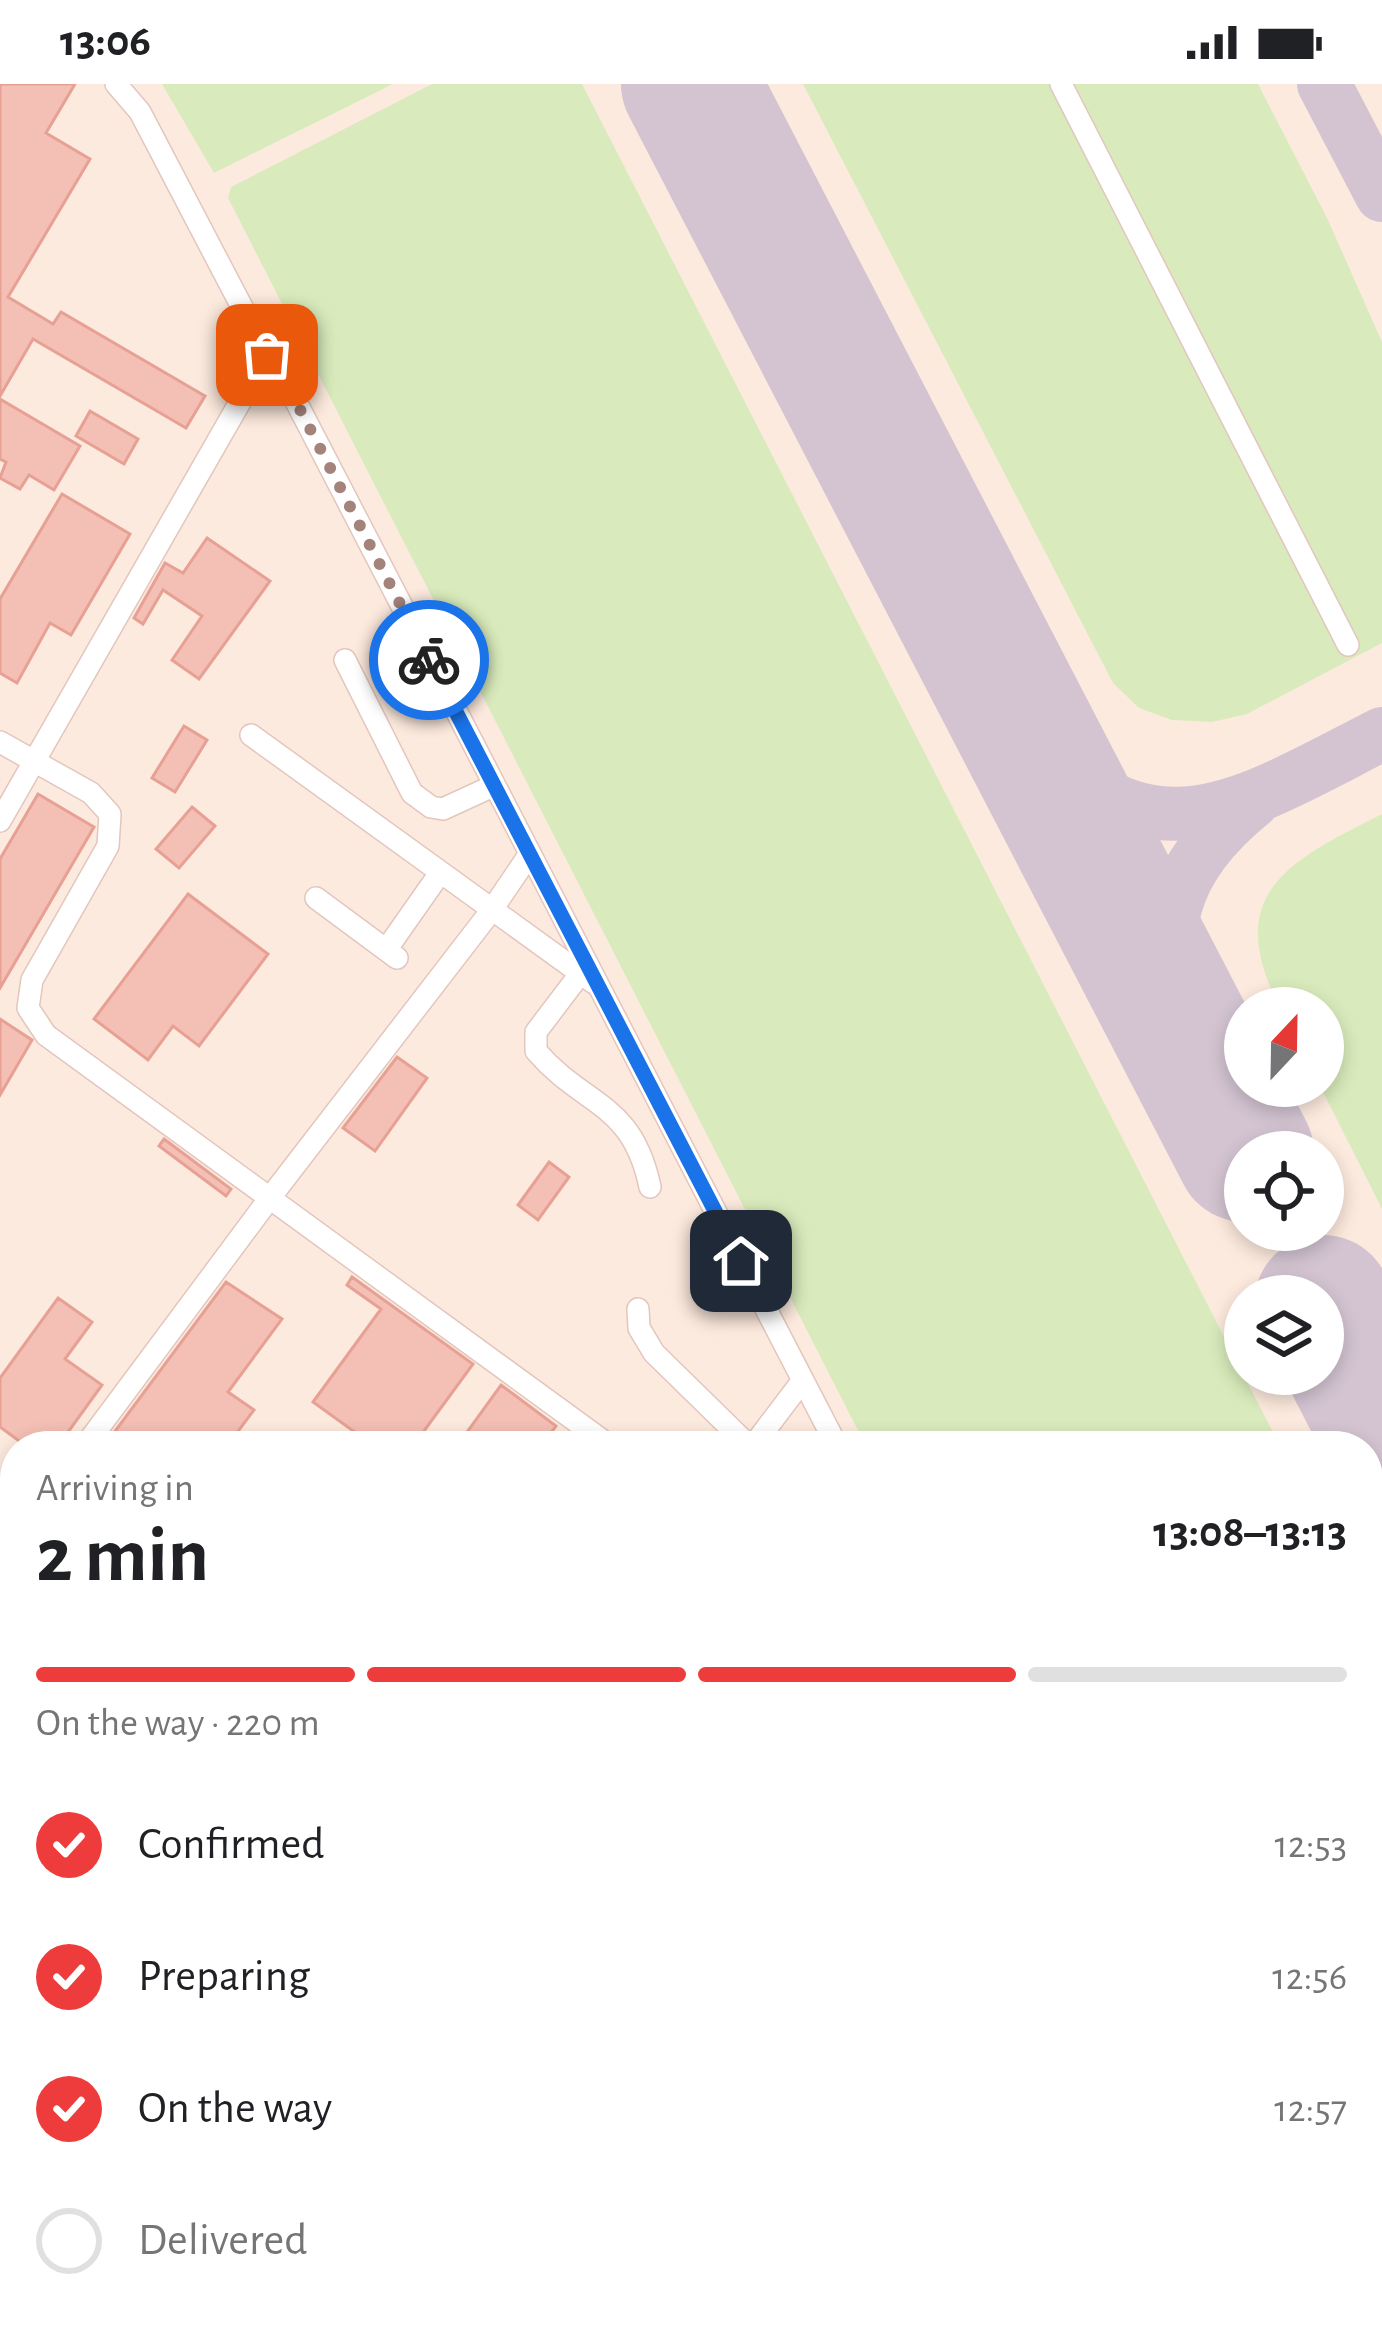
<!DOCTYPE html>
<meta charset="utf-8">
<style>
body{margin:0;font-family:"Alegreya Sans",sans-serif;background:#f2f2f2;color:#202124;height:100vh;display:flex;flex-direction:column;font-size:45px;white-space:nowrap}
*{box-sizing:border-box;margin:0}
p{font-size:39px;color:#757577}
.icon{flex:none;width:66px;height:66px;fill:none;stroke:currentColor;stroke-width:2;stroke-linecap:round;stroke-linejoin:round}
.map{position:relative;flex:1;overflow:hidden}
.drawer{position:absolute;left:0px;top:1347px;width:1383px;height:903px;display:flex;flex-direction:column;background:#fff;border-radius:48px 48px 0 0;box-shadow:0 6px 18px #0003}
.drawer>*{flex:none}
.needle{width:78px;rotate:22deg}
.fabs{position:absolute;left:1224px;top:903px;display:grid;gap:24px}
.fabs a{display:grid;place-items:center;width:120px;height:120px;border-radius:50%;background:#fff;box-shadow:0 6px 18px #0003;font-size:60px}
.pin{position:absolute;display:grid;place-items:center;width:102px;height:102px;color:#fff;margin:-51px;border-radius:24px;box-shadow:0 6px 18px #0006}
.courier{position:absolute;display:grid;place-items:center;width:120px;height:120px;margin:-60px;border:9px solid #1a73e8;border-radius:50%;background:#fff;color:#222;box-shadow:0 3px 15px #0007}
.summary em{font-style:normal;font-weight:600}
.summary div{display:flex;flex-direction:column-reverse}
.summary{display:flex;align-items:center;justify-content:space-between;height:204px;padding:0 36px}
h1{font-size:78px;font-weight:600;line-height:90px}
.bar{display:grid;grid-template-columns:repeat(4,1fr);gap:18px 12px;align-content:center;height:144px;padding:0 36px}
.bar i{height:15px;border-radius:9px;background:#e0e0e0}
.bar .on{background:#ee3c3c}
.bar p{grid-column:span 4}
ol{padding:0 36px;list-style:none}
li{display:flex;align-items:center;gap:36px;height:132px}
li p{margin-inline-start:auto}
li .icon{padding:12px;border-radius:50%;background:#ee3c3c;color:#fff;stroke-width:4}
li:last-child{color:#757577}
li i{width:66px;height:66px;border:6px solid #e0e0e0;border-radius:50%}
.status{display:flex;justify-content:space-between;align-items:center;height:84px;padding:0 60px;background:#fff;direction:ltr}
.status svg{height:33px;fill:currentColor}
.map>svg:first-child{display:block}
</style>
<div class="status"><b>13:06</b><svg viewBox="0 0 49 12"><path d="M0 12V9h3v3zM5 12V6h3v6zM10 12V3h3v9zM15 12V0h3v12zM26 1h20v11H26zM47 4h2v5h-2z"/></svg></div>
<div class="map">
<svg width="1382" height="2248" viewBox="0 0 1382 2248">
<rect width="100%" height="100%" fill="#fdeade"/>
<path fill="#d9ebbc" d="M162 0H393L214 89Z
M432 0H582L1280 1362H866L228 114 231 103Z
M803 0H1258L1328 136 1382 258V559L1247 630 1212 638 1172 636 1139 624 1113 599Z
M1382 730V1125L1320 1002H1323V924H1280C1221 809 1289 777 1382 730Z
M1368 1533 1382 1561V1752L1368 1759Z
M1382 1768V2248H1333L1326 2235H1368V1775Z"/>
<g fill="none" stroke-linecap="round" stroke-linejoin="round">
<path stroke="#d4c4d2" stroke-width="54" d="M1324 0 1382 111
M1021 637C1145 791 1239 723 1382 650
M1185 953C1154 850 1168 786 1252 718"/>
<path stroke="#d4c4d2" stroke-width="138" d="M690 0 1245 1069
M1323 1220 1382 1334"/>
</g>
<path fill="#f4bfb4" stroke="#e7a194" stroke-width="3" d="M0 0H75L46 49 90 75 8 213 53 240 61 228 205 312 186 344 33 255 0 312Z
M0 315 80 362 54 406 29 391 20 405 0 394 6 378 0 375Z
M90 327 138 355 124 380 76 352Z
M62 410 130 450 71 551 50 539 17 599 0 589V515Z
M207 454 270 497 199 595 172 576 202 532 163 506 143 540 134 534 165 479 183 489Z
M184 642 207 656 175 708 152 694Z
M38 710 94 743 0 904V775Z
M192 723 215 742 179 784 156 765Z
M188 810 268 870 199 962 173 942 148 976 94 935Z
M0 935 32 956 0 1011Z
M397 973 427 994 375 1067 343 1044Z
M164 1055 231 1105 226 1112 159 1062Z
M549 1078 569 1093 538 1136 518 1121Z
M352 1193 473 1280 413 1362H374L313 1318 381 1225 347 1201Z
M226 1198 282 1235 228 1308 254 1326 227 1362 207 1350 198 1362H104Z
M58 1214 92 1238 65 1275 102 1301 58 1362H26L0 1343V1294Z
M501 1301 556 1342 541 1362H457Z"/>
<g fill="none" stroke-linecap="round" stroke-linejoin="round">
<g stroke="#e3c6bd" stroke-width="24">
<path id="minor" d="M116 0 140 28 267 271 290 306 837 1362
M1061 0 1348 561
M345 576 412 709 431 723 443 725 493 702
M251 651 594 899
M0 658 91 709 110 730 108 762 32 896 28 924 46 951 610 1362
M0 737 267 271
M316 814 397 874
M386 866 440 789
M580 890 536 948V967C584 1023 632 1017 650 1103
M638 1225 639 1244 654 1269 749 1362
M85 1362 269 1115 491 827 529 771
M753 1362 803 1296
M0 1478 15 1457
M0 1820 15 1831
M568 2235 585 2248
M1189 2235 1207 2248
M92 2248 101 2235
M680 2248 690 2235
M1269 2248 1279 2235"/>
</g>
<use href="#minor" stroke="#fff" stroke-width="21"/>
</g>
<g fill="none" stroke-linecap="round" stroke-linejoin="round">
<path stroke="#a4837b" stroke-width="12" stroke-dasharray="0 21.6" d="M267 271 290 306 429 576"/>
<path stroke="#1a73e8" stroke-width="15" d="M429 576 741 1177"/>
</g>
</svg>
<div class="fabs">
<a><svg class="needle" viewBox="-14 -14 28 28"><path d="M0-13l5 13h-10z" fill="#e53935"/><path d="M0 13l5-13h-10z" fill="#757577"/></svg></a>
<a><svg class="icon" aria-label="locate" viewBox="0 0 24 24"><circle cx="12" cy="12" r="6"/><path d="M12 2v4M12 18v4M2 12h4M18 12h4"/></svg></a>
<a><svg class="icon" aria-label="layers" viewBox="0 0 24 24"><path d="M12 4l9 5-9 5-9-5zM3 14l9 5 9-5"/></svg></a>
</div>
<div class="pin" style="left:267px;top:271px;background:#ea580c"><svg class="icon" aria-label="bag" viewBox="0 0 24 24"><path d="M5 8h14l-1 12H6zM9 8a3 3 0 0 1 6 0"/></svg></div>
<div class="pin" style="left:741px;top:1177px;background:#1f2937"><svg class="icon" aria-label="home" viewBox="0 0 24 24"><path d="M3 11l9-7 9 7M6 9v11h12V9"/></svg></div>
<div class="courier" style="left:429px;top:576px"><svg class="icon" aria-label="bike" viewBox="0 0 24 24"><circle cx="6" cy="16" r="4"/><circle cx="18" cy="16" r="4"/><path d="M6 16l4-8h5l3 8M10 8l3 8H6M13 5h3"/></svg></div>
<section class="drawer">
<div class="summary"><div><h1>2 min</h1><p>Arriving in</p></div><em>13:08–13:13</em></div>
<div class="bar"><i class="on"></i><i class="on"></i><i class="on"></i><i></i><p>On the way · 220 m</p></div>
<ol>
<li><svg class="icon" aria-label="check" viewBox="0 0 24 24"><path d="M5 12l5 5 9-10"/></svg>Confirmed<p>12:53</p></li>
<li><svg class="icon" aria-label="check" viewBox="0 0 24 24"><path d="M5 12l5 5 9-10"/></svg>Preparing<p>12:56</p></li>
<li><svg class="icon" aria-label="check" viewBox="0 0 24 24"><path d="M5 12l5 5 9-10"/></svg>On the way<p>12:57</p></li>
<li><i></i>Delivered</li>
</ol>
</section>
</div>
